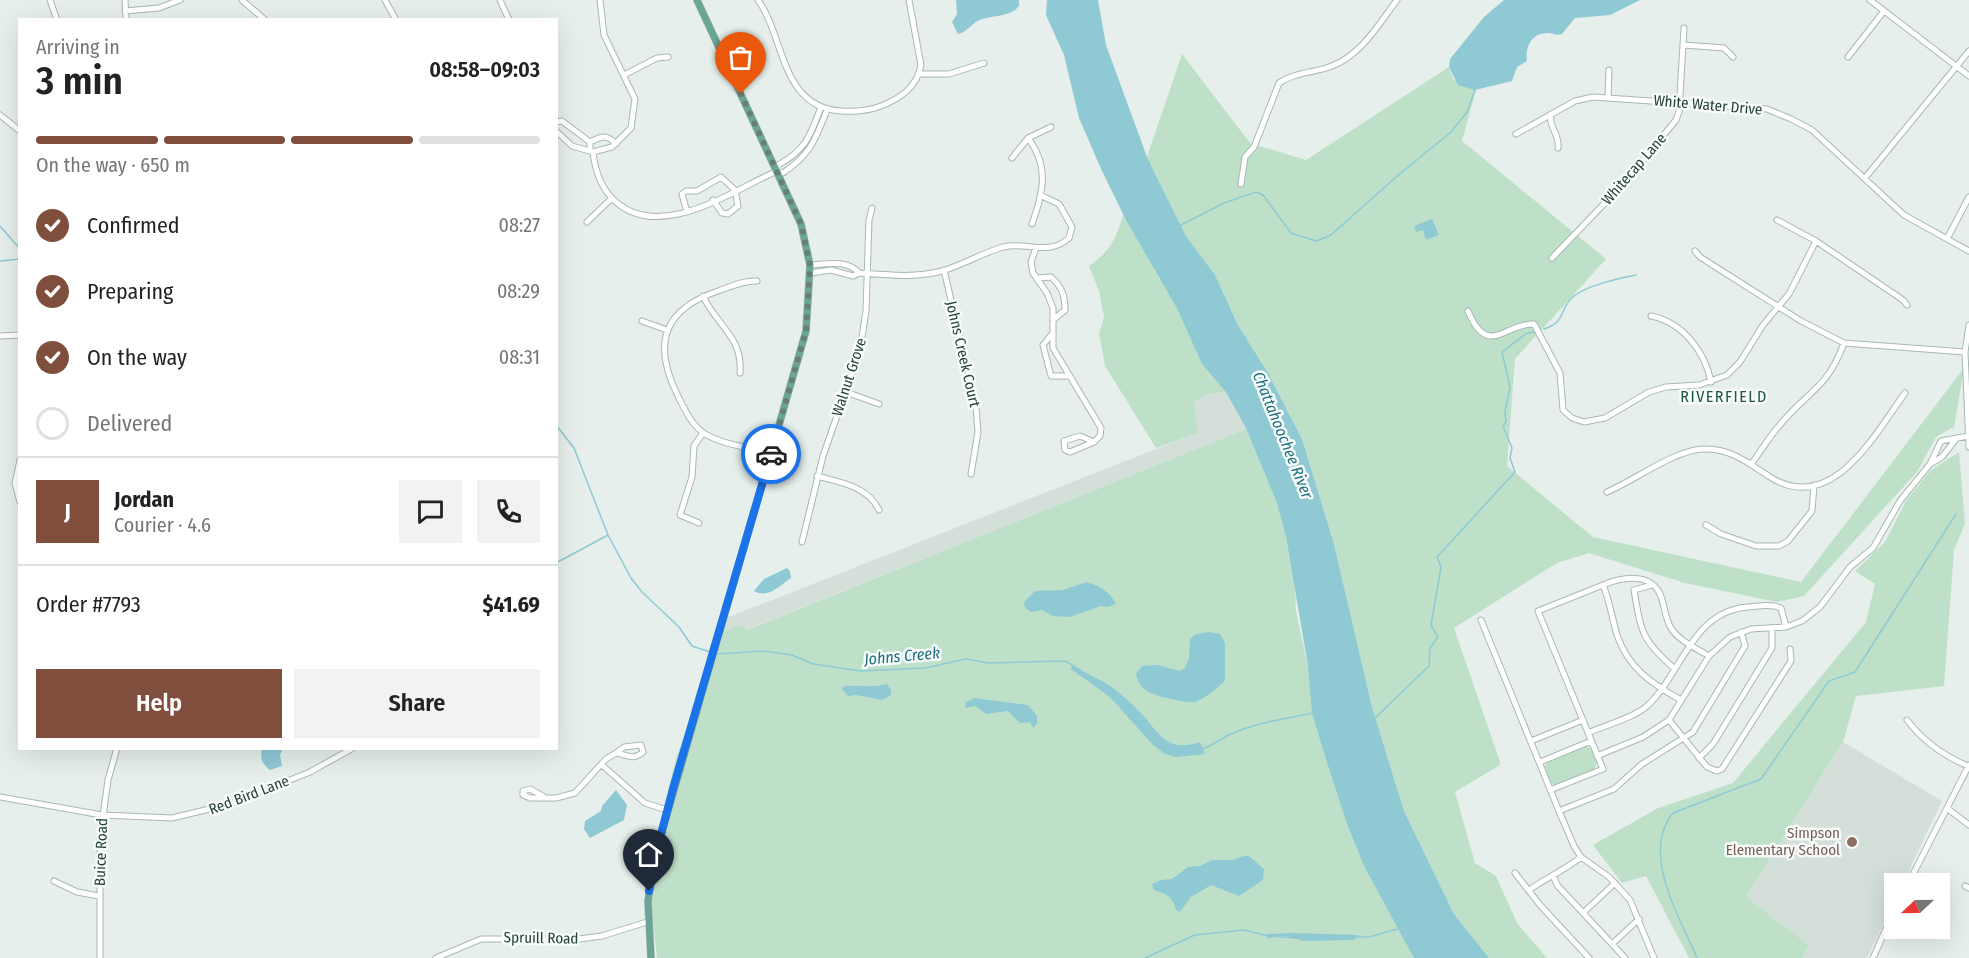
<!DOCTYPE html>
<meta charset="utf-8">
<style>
body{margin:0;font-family:"Fira Sans Condensed",sans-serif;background:#f2f2f2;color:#222;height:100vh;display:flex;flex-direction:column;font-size:22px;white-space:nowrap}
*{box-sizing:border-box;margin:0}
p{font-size:20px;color:#767676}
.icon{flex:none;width:33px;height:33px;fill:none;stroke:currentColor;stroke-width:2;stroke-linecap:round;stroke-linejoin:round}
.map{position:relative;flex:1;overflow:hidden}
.details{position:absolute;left:18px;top:18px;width:540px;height:732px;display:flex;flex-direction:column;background:#fff;border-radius:0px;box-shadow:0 6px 24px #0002}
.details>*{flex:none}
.needle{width:39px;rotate:248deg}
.tools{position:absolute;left:1884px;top:873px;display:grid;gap:12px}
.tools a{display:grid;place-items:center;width:66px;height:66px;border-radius:0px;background:#fff;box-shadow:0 6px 24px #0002;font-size:30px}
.pin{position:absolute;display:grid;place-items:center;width:51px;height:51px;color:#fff;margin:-62px -26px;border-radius:50% 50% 50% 0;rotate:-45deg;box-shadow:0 0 6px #0007}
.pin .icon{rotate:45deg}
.courier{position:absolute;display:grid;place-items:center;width:60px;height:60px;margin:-30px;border:4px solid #1a73e8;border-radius:50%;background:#fff;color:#222;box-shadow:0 2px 8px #0007}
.overview em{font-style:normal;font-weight:600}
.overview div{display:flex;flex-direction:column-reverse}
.overview{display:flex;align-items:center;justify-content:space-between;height:102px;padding:0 18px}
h1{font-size:39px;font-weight:600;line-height:45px}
.bar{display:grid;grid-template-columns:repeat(4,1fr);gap:9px 6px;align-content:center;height:72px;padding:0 18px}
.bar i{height:8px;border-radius:4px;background:#e0e0e0}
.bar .active{background:#804e3d}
.bar p{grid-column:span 4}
.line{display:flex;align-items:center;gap:15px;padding:0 18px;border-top:2px solid #e0e0e0}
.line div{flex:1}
.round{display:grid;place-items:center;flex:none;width:63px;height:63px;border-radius:0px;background:#f2f2f2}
ol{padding:0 18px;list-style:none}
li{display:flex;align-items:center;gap:18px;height:66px}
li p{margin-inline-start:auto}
li .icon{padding:6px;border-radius:50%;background:#804e3d;color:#fff;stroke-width:4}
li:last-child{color:#767676}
li i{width:33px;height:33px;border:3px solid #e0e0e0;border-radius:50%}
.button{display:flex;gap:12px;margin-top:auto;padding:12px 18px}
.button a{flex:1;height:69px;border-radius:0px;background:#804e3d;color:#fff;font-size:24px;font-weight:600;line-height:69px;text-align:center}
.button a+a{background:#f2f2f2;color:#222}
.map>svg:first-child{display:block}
</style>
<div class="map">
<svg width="1969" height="958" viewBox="0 0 1969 958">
<rect width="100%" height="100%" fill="#e6efeb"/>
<path fill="#d4dfda" d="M1234 392 1251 427 746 630 716 638 721 620 1197 433 1194 403 1208 394Z
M1843 742 1942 801 1903 883 1894 884V901L1867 958H1802L1809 945 1746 897Z"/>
<path fill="#bfe0c8" d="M1182 54 1250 143 1306 160 1449 67 1454 80 1476 90 1462 141 1606 259 1515 359 1507 466 1593 537 1801 582 1964 368 1954 427 1936 437 1917 472 1804 596 1777 602 1685 583 1589 553 1557 563 1454 628 1500 762V765L1455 792 1475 863 1496 876 1517 923 1547 958H1489L1454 914 1404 811 1372 707 1334 544 1302 439 1268 373 1238 325 1215 275 1186 236 1147 157Z
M1128 197 1231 392 1208 394 1194 403 1198 433 1156 448 1105 366 1099 333 1104 317 1099 291 1089 266C1117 247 1119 228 1128 197Z
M1251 427 1288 525 1294 565 1296 611 1311 681 1429 958H657L649 883 662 815 677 755 705 685 714 635 742 625 747 630Z
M1959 452 1965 524 1954 550 1944 686 1856 696 1843 742 1746 897 1809 945 1802 958H1689L1646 876 1622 883 1593 845 1658 808 1733 783 1866 622 1875 584 1855 571 1885 542 1906 501 1931 470Z
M1586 746 1591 748 1597 763 1594 770 1556 786 1550 782 1544 768 1547 762Z"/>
<path fill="#8ec9d4" d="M956 0H1019V6C1010 17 995 15 982 19 972 22 968 32 958 34L952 22 957 14Z
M1047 0H1098L1106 45 1147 157 1186 236 1215 275 1238 325 1268 373 1302 439 1334 544 1372 707 1404 811 1454 914 1489 958H1414L1364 866 1346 821 1325 756 1312 713 1308 666 1286 536 1277 503 1246 428 1226 392 1202 364 1177 308 1127 222 1102 171 1079 118 1064 55 1046 15Z
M1504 0H1640L1610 15 1575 18 1562 34C1556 36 1553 33 1547 33 1531 33 1525 48 1527 61L1517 67 1512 81 1475 90 1458 85 1449 67 1450 59 1484 17Z
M1432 219 1439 235 1426 240 1423 230 1416 232 1414 226Z
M787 568 790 571 791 578C779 586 768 599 754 591L764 579Z
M1087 582C1100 586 1110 592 1116 604L1107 607 1101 606 1070 617 1053 616 1042 610 1032 612 1025 608 1024 602 1035 591 1063 590Z
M1209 632 1220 634 1225 643V680C1221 686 1201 701 1195 702 1190 703 1181 701 1176 700 1160 696 1140 695 1136 674L1142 666 1159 665 1179 671 1184 669 1189 659 1190 639 1196 634Z
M1072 666C1085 673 1101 679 1113 688 1124 696 1138 709 1147 720 1163 740 1172 751 1200 742L1205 754 1176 757 1165 754 1152 744 1110 697 1071 669Z
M887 684 891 690V695L882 700 856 695 848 696 842 689 845 686C861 685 871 688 887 684Z
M974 698 1028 705 1037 716V724L1033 728 1030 722 1020 723 1008 711 986 714 975 706 965 708 966 702Z
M262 749H283L280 755 282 766 270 770C262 764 260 758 262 749Z
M616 790 627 805 624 820 590 838 584 829 585 821 601 811 602 806Z
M1244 856H1249L1264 869 1263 880 1239 896 1211 885 1191 897 1180 912 1176 910C1172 896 1167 894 1154 890L1152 884 1161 880 1172 879 1188 867 1200 866 1212 860H1232Z
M1289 933 1359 935 1354 940 1304 941 1287 936 1267 938 1268 934Z"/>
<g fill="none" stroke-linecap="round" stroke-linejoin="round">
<path stroke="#8ec9d4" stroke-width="1.5" d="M0 226 20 249
M1179 226 1224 203 1256 192 1263 195 1291 233 1316 241 1331 235 1396 177 1451 132 1467 112 1475 90
M0 261 20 259
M1544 329C1567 322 1558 309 1574 296 1586 286 1619 278 1636 275
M556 425 574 448 608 535 631 578 642 592 679 627 692 646 710 652
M556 563 608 535
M717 654 763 651 792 655 813 664 861 671 925 668 966 659 988 663 1065 661 1090 676
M1375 718 1429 666 1430 648 1438 637 1431 625 1441 567 1437 557 1515 472 1510 458 1512 448 1503 426 1506 422 1505 412 1510 387 1502 352 1527 333 1535 332
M1202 749C1213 745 1221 739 1231 734 1258 722 1285 719 1313 713
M1280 937 1296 938
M1358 937H1369L1397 929
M1145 958 1195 935 1244 930 1269 936
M1697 958C1680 917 1640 854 1673 813L1761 779 1829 681 1855 672 1956 514"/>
<g stroke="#a8b8b2" stroke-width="7">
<path id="minor" d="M50 0 57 20
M125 0 126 20
M242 0 265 20
M385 0 396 20
M500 0 509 20
M758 0C785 37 780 107 841 111 855 112 868 111 881 106 901 98 917 87 921 65L909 0
M1870 0 1969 76
M125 11 159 8 180 0
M1684 45 1724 48 1733 57
M1848 57 1884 11
M919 74H949L984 63
M624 75 657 58 668 57
M1608 97 1609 70
M1551 114C1548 127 1560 134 1558 148
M0 115 20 131
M556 122 562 121 590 142
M556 131 572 146 593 152 612 147 631 128 635 99 604 35 600 0
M1516 134 1575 101 1593 97 1767 109 1791 119 1812 130 1904 215 1969 251
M1028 138C1050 167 1043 193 1032 224
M590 151V142C602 136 607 134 616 144
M593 152C595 171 601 189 616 202 661 241 730 192 775 172L783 173C811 154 815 140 827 110
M1012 158 1028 138 1051 127
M776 170 778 165C806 150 810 136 821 107
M1865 178 1969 51
M1241 184 1245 157 1254 147 1279 83C1295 72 1314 73 1332 66 1361 55 1379 24 1397 0
M687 212 682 194 686 191H697L721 177 735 190 738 206 728 214 722 213 713 200
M1777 220 1816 241 1903 300 1907 305
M587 222 612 198
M1948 237 1969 197
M1036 248 1031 262 1033 273 1047 293 1053 308V348L1101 428 1100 436 1094 442
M1695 251 1700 257 1801 321 1844 343 1965 352
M1552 258 1627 180 1676 120 1679 112 1684 28
M810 265C827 264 847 259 859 273
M944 270 976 407 978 432 971 474
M811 273 831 270 853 276 859 273C887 275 915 278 942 271 963 265 982 253 1003 247 1027 241 1048 257 1069 238L1072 227 1059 204 1042 196
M1037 278 1051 277C1062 287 1065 295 1065 310L1053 320
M757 281C744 280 730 287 718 291 664 309 652 343 677 394 684 408 691 425 705 434 724 445 750 448 771 452
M703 296C717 326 743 337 740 373
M1468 311C1488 359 1505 323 1534 324L1560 373 1563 410 1572 418 1584 422 1605 418 1649 392 1666 387 1699 385 1727 375 1740 362 1763 325 1789 294 1816 241
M1651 316C1682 322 1705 351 1711 382
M642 321 667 330
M1969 325 1965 352 1969 447
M1053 333 1043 345 1051 376H1070
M0 336 20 335
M846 392 879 404
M1080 436 1094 442 1070 452 1065 450 1064 441Z
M20 460 15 483 20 502
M1752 463C1761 451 1769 437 1779 426 1807 391 1827 390 1844 343
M1930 464 1942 457 1956 439
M817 476C839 482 868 486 879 510
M1607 492C1635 480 1675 450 1703 449 1731 448 1748 463 1770 477 1832 516 1875 434 1905 393
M699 523 680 515 692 477 694 446 703 433
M1706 525 1721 534 1756 546H1779L1788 541 1812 511 1814 485
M802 542 823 456 860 350 866 311 869 220 872 208
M1652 585 1634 590C1641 632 1642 641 1675 669
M1481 620 1559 811 1614 789 1642 764 1693 732 1745 646 1741 632
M1681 700C1652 684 1628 668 1617 635 1612 618 1610 602 1603 585 1620 578 1648 572 1659 592 1665 603 1664 617 1671 628 1679 641 1696 648 1709 656
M1669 720 1707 767 1717 771 1722 769 1791 661 1790 649
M1907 720C1923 741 1944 756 1968 766
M1588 733C1603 726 1636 717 1647 706 1682 674 1692 610 1749 607 1760 606 1770 604 1781 608L1786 627
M1531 741 1583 720
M1597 756 1643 737 1669 720 1709 656 1730 637 1751 629 1786 627 1802 621 1820 607 1850 567 1873 548 1900 501 1930 464 1941 441 1968 436
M1699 758 1713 744 1772 648V629
M1540 762 1591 741
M602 765 645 803 667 810
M1550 790 1603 769 1538 611 1603 585
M543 796 530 789 523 791V795L530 798H556L575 793 606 759 616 753C628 755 633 761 643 752L641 745 624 747 616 753
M0 797 102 815 172 818 230 804 310 772 353 748
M1948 809 1969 825
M1559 811 1574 846 1581 857 1609 877 1630 900 1654 958
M1515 873 1540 905 1589 958
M1553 875 1557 885 1625 958
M54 881 77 892 99 896
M1908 884 1969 765
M1965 886 1969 888
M1529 890C1546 878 1565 870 1581 857
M1583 913 1615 883
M1612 944 1639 919
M100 958V838L108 780 117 748
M436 958 481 939H579L602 936 647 922
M1873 958 1894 911"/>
</g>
<g stroke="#c2cac8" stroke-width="8">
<path id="major" d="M651 958 648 901 656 853 806 331 810 265 801 224 697 0"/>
</g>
<use href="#minor" stroke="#fff" stroke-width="5"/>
<use href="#major" stroke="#6aa596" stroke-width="7"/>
</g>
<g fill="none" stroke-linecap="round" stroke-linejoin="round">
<path stroke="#687f78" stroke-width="6" stroke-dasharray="0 10.8" d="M741 94 801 224 810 265 806 331 771 454"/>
<path stroke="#1a73e8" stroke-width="8" d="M649 891 656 853 674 785 771 454"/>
</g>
<circle fill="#8d6e63" stroke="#f7fbf9" stroke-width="2" cx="1852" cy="842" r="6"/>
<g text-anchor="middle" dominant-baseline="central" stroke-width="5" stroke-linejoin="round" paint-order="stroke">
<g font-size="15" fill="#24423a" stroke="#f7fbf9">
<text transform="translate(1708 105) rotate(5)">White Water Drive</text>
<text transform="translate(1634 169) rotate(-49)">Whitecap Lane</text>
<text transform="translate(963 354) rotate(77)">Johns Creek Court</text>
<text transform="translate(849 377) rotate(-72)">Walnut Grove</text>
<text transform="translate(249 795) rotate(-21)">Red Bird Lane</text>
<text transform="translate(101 852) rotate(-88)">Buice Road</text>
<text transform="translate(541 938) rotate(1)">Spruill Road</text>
</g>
<g font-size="15" fill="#785e54" stroke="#f7fbf9" text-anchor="end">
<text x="1840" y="833">Simpson<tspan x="1840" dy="17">Elementary School</tspan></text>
</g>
<g font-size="16" letter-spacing="1.5" fill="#1f5548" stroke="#f7fbf9">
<text x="1724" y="396">RIVERFIELD</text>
</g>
<g font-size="16" font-style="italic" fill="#1c6f80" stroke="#f7fbf9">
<text transform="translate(1283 435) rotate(68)">Chattahoochee River</text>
<text transform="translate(902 656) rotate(-5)">Johns Creek</text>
</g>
</g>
</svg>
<div class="tools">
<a><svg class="needle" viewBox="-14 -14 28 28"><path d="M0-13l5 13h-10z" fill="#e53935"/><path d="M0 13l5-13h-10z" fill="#767676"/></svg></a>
</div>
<div class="pin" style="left:741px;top:94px;background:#ea580c"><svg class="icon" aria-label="bag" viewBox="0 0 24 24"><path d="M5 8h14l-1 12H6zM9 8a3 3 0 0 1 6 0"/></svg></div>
<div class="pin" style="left:649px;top:891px;background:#1f2937"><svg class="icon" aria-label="home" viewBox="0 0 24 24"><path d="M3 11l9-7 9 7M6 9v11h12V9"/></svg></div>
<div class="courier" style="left:771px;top:454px"><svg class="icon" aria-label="car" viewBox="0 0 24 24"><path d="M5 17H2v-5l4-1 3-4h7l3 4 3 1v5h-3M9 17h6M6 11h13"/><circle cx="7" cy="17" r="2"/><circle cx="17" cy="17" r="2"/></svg></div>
<section class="details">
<div class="overview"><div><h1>3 min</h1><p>Arriving in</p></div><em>08:58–09:03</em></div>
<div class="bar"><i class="active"></i><i class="active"></i><i class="active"></i><i></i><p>On the way · 650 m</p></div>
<ol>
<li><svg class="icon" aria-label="check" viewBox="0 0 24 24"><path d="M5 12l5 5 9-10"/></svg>Confirmed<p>08:27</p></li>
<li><svg class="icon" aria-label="check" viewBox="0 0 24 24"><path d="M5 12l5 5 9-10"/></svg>Preparing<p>08:29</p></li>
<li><svg class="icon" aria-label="check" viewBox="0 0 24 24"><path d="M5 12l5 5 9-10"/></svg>On the way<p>08:31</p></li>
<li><i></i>Delivered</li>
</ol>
<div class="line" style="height:108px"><b class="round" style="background:#804e3d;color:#fff">J</b><div><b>Jordan</b><p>Courier · 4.6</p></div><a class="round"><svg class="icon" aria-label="chat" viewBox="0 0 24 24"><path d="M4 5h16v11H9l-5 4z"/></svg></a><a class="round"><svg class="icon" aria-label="phone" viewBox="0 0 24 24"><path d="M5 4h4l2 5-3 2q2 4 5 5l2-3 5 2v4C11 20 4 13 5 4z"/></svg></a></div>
<div class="line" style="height:78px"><div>Order #7793</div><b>$41.69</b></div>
<div class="button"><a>Help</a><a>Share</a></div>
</section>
</div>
